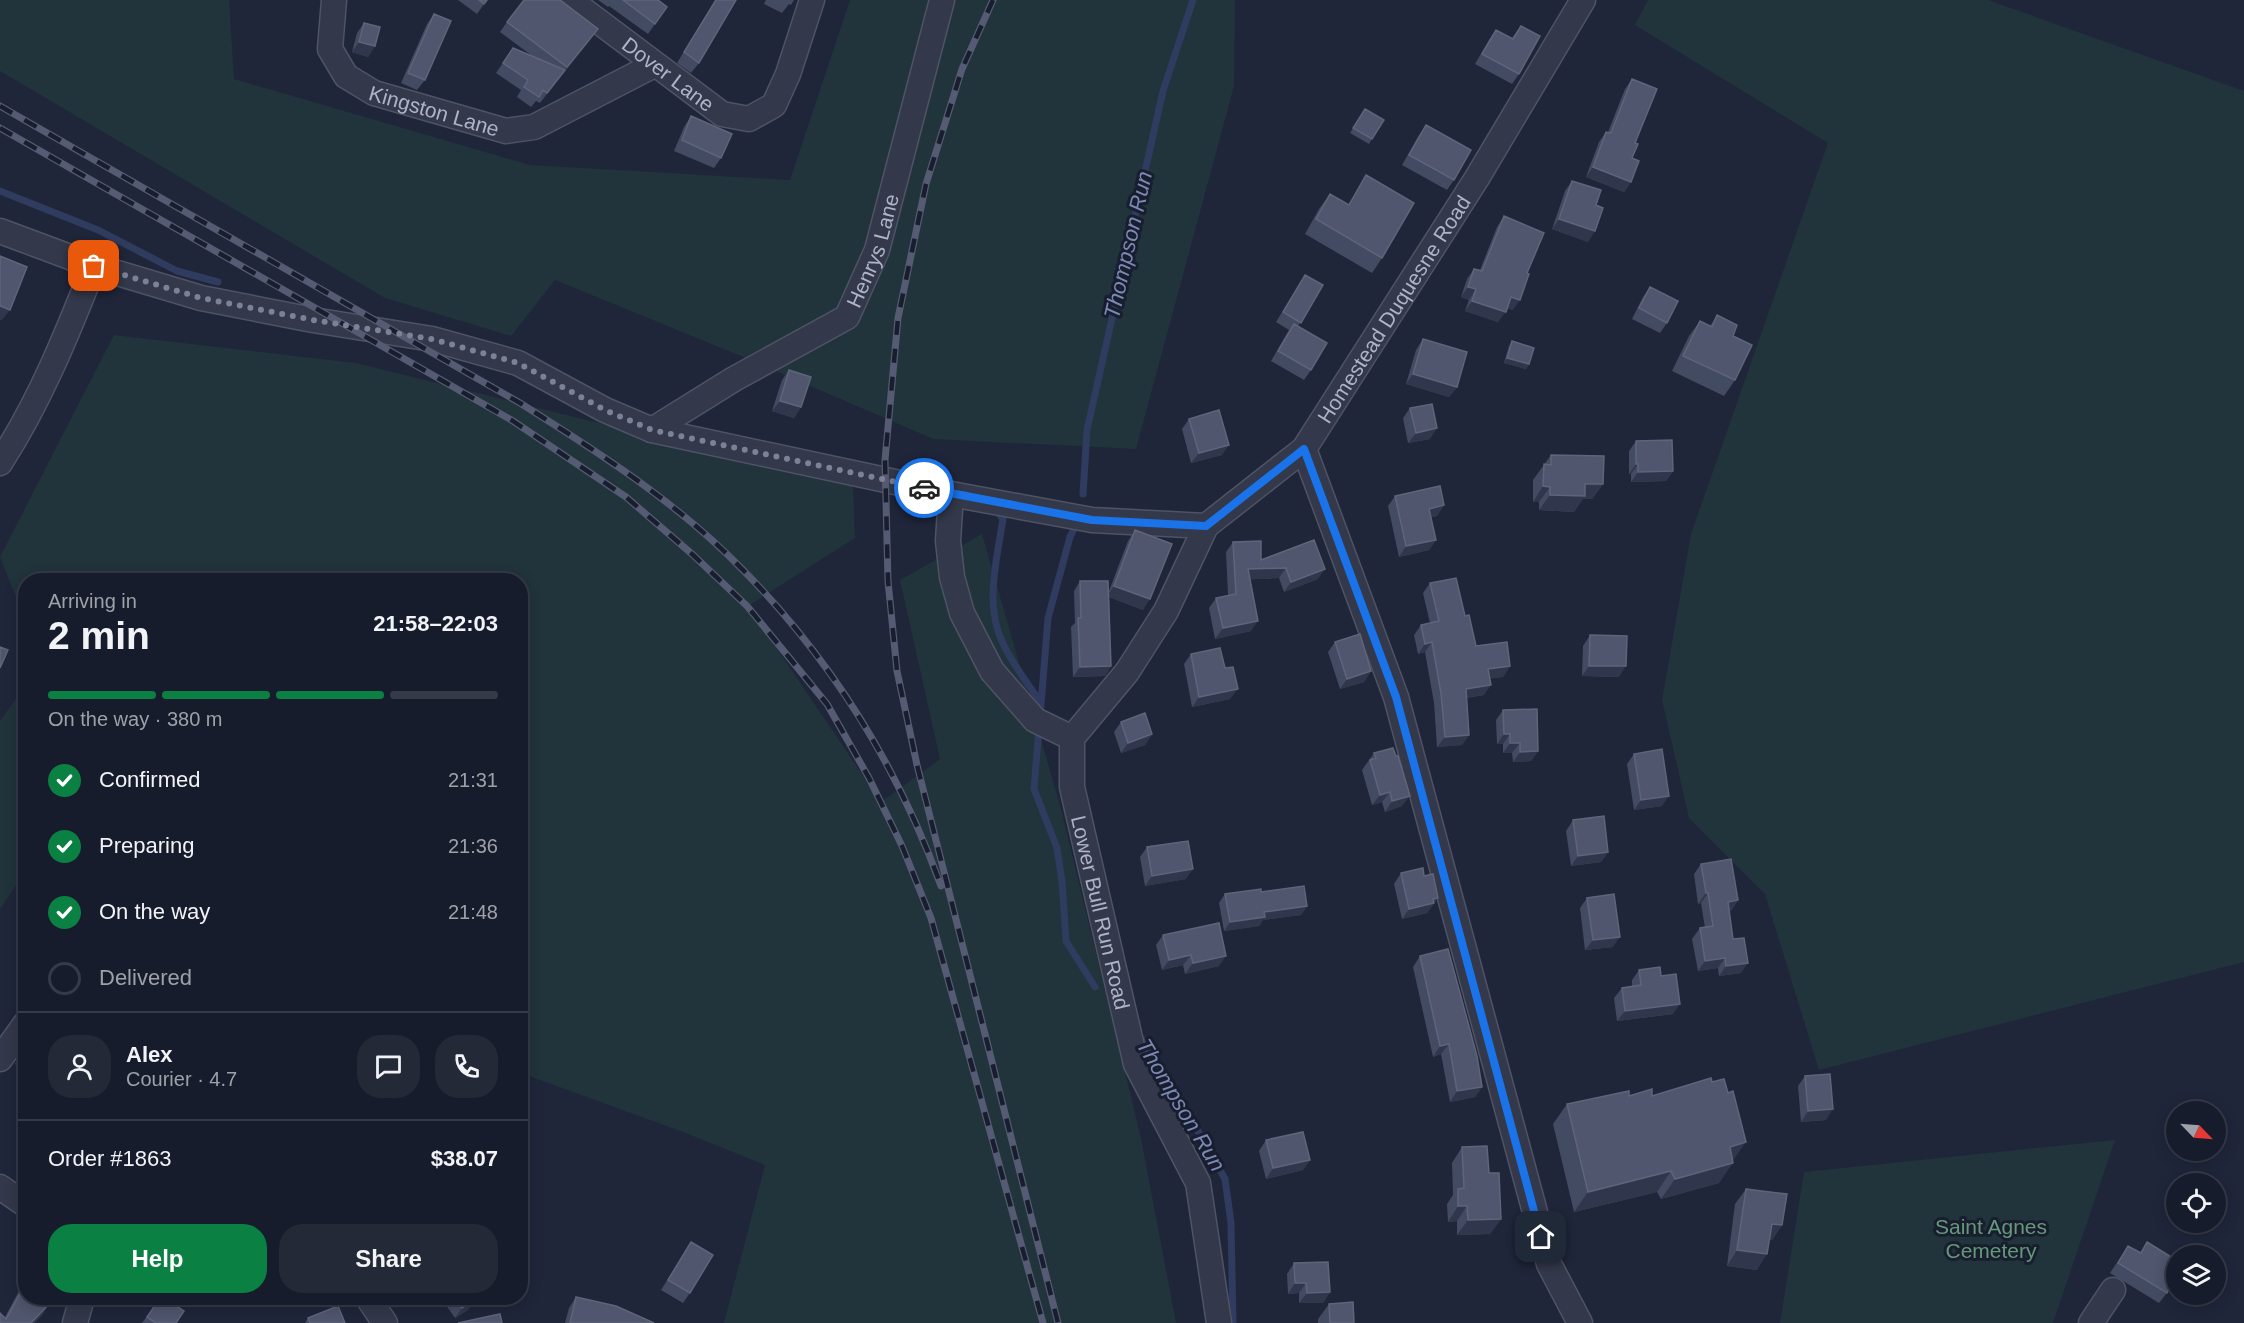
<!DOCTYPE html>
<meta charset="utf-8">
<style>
body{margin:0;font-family:Helvetica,sans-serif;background:#242938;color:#f1f3f6;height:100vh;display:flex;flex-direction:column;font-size:22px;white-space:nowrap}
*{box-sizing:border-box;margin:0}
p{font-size:20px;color:#9ea1a9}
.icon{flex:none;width:33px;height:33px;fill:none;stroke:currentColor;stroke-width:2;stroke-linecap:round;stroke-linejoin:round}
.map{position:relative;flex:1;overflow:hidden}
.panel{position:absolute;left:18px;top:573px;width:510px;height:732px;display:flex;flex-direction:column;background:#171c2c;border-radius:24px;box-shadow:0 3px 15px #0003,0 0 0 2px #363a48}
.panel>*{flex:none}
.needle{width:39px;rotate:115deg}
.buttons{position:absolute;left:2166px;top:1101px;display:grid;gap:12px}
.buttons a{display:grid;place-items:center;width:60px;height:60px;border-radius:50%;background:#171c2c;box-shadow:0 3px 15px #0003,0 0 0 2px #363a48;font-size:30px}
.pin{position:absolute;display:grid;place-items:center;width:51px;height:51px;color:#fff;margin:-26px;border-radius:12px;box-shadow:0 3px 9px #0006}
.courier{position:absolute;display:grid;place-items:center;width:60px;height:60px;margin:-30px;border:4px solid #1a73e8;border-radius:50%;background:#fff;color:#222;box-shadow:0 2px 8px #0007}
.overview em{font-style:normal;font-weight:700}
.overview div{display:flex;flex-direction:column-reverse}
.overview{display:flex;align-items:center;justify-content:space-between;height:102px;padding:0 30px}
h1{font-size:39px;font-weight:700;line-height:45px}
.bar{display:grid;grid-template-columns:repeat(4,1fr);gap:9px 6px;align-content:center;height:72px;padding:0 30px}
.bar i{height:8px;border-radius:4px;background:#363a48}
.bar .selected{background:#0b8043}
.bar p{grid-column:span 4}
.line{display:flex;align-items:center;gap:15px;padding:0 30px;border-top:2px solid #363a48}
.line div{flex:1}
.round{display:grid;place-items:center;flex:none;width:63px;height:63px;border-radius:24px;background:#242938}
ol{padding:0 30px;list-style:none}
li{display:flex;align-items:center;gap:18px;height:66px}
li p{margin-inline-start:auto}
li .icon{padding:6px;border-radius:50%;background:#0b8043;color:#fff;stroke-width:4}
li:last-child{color:#9ea1a9}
li i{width:33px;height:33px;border:3px solid #363a48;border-radius:50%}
.cta{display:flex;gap:12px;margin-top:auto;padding:12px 30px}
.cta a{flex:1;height:69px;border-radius:24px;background:#0b8043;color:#fff;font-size:24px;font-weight:700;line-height:69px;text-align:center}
.cta a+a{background:#242938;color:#f1f3f6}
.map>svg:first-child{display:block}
</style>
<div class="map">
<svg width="2244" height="1323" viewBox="0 0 2244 1323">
<rect width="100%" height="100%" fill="#1f263a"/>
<path fill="#21333b" d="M0 0H229L234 79 530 165 790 180 850 0H1235L1234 86 1136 449 933 439 741 356 555 280 511 336 385 298 0 71Z
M1648 0H1988L2244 91V962L1819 1070 1765 894 1689 818 1662 700 1691 534 1828 143 1635 25Z
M114 335 356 363 853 486 855 538 748 606 881 802 940 759 900 580 982 534 1061 809 1141 1138 1176 1323H724L765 1165 683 1132 521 1073 520 580H26L25 619 0 557Z
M25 686V872L0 909V721Z
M2115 1140 2053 1323H1780L1804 1172Z"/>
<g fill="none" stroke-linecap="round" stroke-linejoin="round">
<path stroke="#303b60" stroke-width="7" d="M0 191 98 230 177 271 218 282
M1083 494 1087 430 1163 91 1193 0
M995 509 1003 519C999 545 990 586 994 612 997 646 1023 676 1041 703
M1040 717 1048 618 1070 537 1074 529
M1039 728 1034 789 1057 848 1062 881 1066 941 1095 987
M1139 1035 1173 1087 1225 1179 1231 1223 1233 1323"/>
<g stroke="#4e5365" stroke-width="27">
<g id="minor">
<path id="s1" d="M334 0 330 49 346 76 374 93 506 131 534 127 654 65"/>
<path id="s2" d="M570 0 722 114 749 119 774 105 788 74 812 0"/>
<path id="s3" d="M0 231 94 266 201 298 313 320 432 339 518 363 605 410 652 430 951 494 1092 520 1206 526 1304 449 1477 178 1583 0"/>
<path id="s4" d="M652 430 734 379 847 317 877 250 942 0"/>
<path d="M1304 449 1396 697 1549 1264 1580 1323"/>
<path d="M0 463C40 401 67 334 94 266"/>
<path d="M951 494 948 541 952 577 962 613 992 671 1035 720 1072 738"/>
<path id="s5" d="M1206 526 1166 611 1127 672 1072 738V787L1136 1064 1198 1183 1219 1323"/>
<path d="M0 1059 26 1023"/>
<path d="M0 1187 26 1205"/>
<path d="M368 1298 385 1323"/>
<path d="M75 1323 82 1298"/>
<path d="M2091 1323 2113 1290"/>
</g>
</g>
<use href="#minor" stroke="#33384a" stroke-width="24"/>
<g stroke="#555b72" stroke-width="7">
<path id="rail" d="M993 0 962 69 926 184 898 318 885 460 888 581 897 671 917 765 1058 1323
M0 106 520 403C598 452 678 503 742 569 831 659 898 767 941 886
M0 128 513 421 626 497 692 554 747 606 827 704 869 778 902 846 931 918 1043 1323"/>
</g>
<use href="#rail" stroke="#191e2f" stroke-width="4.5" stroke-dasharray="14" stroke-linecap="butt"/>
</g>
<path fill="#434b62" d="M458 0H487L477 14Z
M598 0H658L667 7 648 34 609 6 608 7Z
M715 0H736L699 63 691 73 677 63Z
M766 0H794L791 5 789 4 782 13 764 4Z
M434 14 425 80 417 90 401 83 427 24Z
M507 22 590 40 540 103 536 101 531 107 517 97 521 90 496 73 513 48 531 55 500 32Z
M364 23 375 46 368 57 352 52 357 33Z
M1521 26 1519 74 1512 84 1475 64 1489 40 1496 30 1512 38Z
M1632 79 1635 143 1632 158 1631 182 1624 192 1586 177 1599 142 1606 132H1608L1625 89Z
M1362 114 1372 139 1369 144 1350 133Z
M691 116 721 158 714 168 674 151 684 127Z
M1426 125 1454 180 1447 190 1402 165 1419 135Z
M1366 175 1382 258 1372 273 1305 234 1319 209 1330 194 1348 205Z
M1572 181 1596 205 1588 242 1552 229 1565 191Z
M1504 216 1513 310 1507 308 1498 322 1465 311 1469 300 1461 297 1467 279 1474 269 1480 270 1497 227Z
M1305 275 1323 285 1298 326 1311 370 1304 380 1271 361 1289 330 1276 322Z
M1650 287 1667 323 1660 333 1632 319 1643 297Z
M1717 315 1733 336 1735 380 1724 396 1672 371 1689 336 1700 321 1710 326Z
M1423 339 1457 387 1449 397 1406 384 1416 350Z
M1512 341 1529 364 1526 369 1504 363 1509 346Z
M789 370 801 407 794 418 772 411 782 380Z
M1410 408 1430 439 1408 443 1403 418Z
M1189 419 1222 455 1191 463 1182 429Z
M1636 441 1673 471 1666 481 1631 482V474H1629V451Z
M1551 455 1603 484 1592 499H1583L1574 512 1539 510V502H1533V480Z
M1395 496 1444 505 1437 516 1431 517 1436 540 1429 550 1399 557 1388 506Z
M1135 530 1143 610 1109 597 1111 666 1105 676 1073 677 1071 627 1075 623 1074 591 1080 581 1109 591 1128 541Z
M1233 542 1261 560 1318 579 1284 592 1279 578 1250 579 1251 631 1215 639 1209 608 1216 598 1228 595 1226 552Z
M1430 583 1465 616 1476 646 1510 666 1503 677 1490 678 1484 695 1466 698 1469 735 1462 745 1437 747 1434 703 1425 652 1418 654 1414 635 1421 625 1430 623 1423 593Z
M1590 635 1619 677 1582 676 1583 646Z
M1335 642 1371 671 1364 682 1340 689 1328 652Z
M1191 654 1230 699 1192 707 1184 664Z
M1503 710 1538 751 1531 761 1513 762 1512 753H1503V744H1497L1496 720Z
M1121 722 1152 734 1145 745 1121 753 1114 732Z
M1374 753 1402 806 1385 812 1382 802 1372 805 1362 770Z
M1634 754 1662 806 1634 810 1627 764Z
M1573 820 1608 852 1601 862 1571 866 1566 831Z
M1147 847 1186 879 1145 886 1140 857Z
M1701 864 1738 900 1731 911H1729L1733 939 1741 973 1719 976 1718 968 1698 971 1692 939 1700 928H1705L1701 903 1698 904 1694 874Z
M1401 873 1438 898 1427 913 1402 919 1394 884Z
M1261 892 1307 906 1301 915 1263 920 1259 926 1224 931 1219 903 1225 894Z
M1587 898 1613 947 1585 950 1580 908Z
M26 932V953L16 946Z
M1163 935 1219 966 1185 974 1183 965 1162 970 1156 945Z
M1420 956 1482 1087 1475 1097 1450 1102 1441 1054 1433 1057 1413 967Z
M1639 970 1661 976 1673 1014 1617 1021 1614 998 1622 988 1632 986V980Z
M26 1048V1071L15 1064Z
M1805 1076 1826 1120 1801 1122 1798 1086Z
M1629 1096H1652L1733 1161 1719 1183 1661 1199 1657 1192 1574 1212 1553 1124 1567 1104Z
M1266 1140 1310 1160 1303 1170 1266 1179 1259 1151Z
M1462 1147 1489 1173 1501 1219 1490 1234 1457 1235V1221L1448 1222 1447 1204 1453 1195 1452 1163Z
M1746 1189 1782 1225 1772 1240H1769L1757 1270 1727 1266 1735 1204Z
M691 1242 690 1293 683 1303 661 1290Z
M2147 1242 2167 1293 2159 1303 2110 1273 2128 1246 2140 1253Z
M26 1252V1271L17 1266Z
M1294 1263 1330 1292 1323 1303H1299V1293L1288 1294 1287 1274Z
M26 1278V1298L49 1304 42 1315 34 1323H0L5 1317Z
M576 1297 654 1323H565L569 1308Z
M160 1298 176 1323H142Z
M441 1298H474L468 1310 455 1318Z
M1329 1304 1354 1323H1318V1319Z
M308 1318 345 1323H305Z"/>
<path fill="#30374d" d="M598 29 590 40 560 78 567 67Z
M359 42 375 46 368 57 352 52Z
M565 70 558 80 540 103 547 93Z
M1593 167 1631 182 1624 192 1586 177Z
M1559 219 1595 231 1588 242 1552 229Z
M1468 287 1476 289 1469 300 1461 297Z
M1511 297 1520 300 1513 310 1503 307Z
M1472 301 1506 312 1498 322 1465 311Z
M0 306 10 310 2 320H0Z
M1507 358 1529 364 1526 369 1504 363Z
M1413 374 1457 387 1449 397 1406 384Z
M780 401 801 407 794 418 772 411Z
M1437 428 1430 439 1408 443 1416 433Z
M1229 445 1222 455 1191 463 1199 453Z
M1636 464H1638L1631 474H1629Z
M1673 471 1666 481 1631 482 1638 472Z
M1585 484H1603L1592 499H1583L1574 512 1539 510 1550 495Z
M1543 486 1550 487 1539 502H1533Z
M1444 505 1437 516 1422 519 1429 509Z
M1436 540 1429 550 1399 557 1406 546Z
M1286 568 1279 578 1241 580 1248 569Z
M1325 569 1318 579 1284 592 1291 582Z
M1114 586 1150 599 1143 610 1107 596Z
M1258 621 1251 631 1215 639 1223 628Z
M1432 642 1425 652 1418 654 1425 644Z
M1111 666 1105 676 1073 677 1080 667Z
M1510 666 1503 677 1481 680 1488 669Z
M1589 666H1626L1619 677 1582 676Z
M1371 671 1364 682 1340 689 1347 679Z
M1491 685 1484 695 1458 699 1466 689Z
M1238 689 1230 699 1192 707 1199 697Z
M1152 734 1145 745 1121 753 1128 743Z
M1504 734H1510L1503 744H1497Z
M1469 735 1462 745 1437 747 1445 737Z
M1510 743H1520L1512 753H1503Z
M1538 751 1531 761 1513 762 1520 752Z
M1390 792 1382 802 1372 805 1380 795Z
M1410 796 1402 806 1385 812 1392 801Z
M1669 796 1662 806 1634 810 1641 800Z
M1608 852 1601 862 1571 866 1578 856Z
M1193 869 1186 879 1145 886 1152 876Z
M1706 893H1708L1701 903 1698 904Z
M1438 898 1427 913 1402 919 1409 909Z
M1738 900 1731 911 1720 912 1728 902Z
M1307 906 1301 915 1263 920 1259 926 1224 931 1230 922 1264 912Z
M1620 937 1613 947 1585 950 1593 940Z
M1191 955 1183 965 1162 970 1169 960Z
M1226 956 1219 966 1185 974 1193 963Z
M1725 958 1718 968 1698 971 1705 961Z
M1748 963 1741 973 1719 976 1726 966Z
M1680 1004 1673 1014 1617 1021 1625 1011Z
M1449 1044 1441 1054 1433 1057 1440 1046Z
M1482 1087 1475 1097 1450 1102 1457 1091Z
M1833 1109 1826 1120 1801 1122 1808 1111Z
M1746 1142 1732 1162 1730 1147Z
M1310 1160 1303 1170 1266 1179 1273 1168Z
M1733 1163 1719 1183 1661 1199 1675 1179Z
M1671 1171 1657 1192 1574 1212 1588 1192Z
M1458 1206H1467L1457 1221 1448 1222Z
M1501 1219 1490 1234 1457 1235 1468 1220Z
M1772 1224 1782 1225 1772 1240 1761 1239Z
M1737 1250 1767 1254 1757 1270 1727 1266Z
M1295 1283H1306L1299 1293 1288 1294Z
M1330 1292 1323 1303H1299L1307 1293Z
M476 1299 468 1310 455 1318 462 1308Z
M49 1304 42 1315 34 1323H31Z"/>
<path fill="#4f566d" stroke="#5e657b" stroke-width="1.5" d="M479 0H487L484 4Z
M524 0H560L598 29 567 67 507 22Z
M623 0H658L667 7 655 24Z
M716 0H736L699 63 684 52Z
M434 14 451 21 425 80 408 73Z
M364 23 380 27 375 46 359 42Z
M1521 26 1540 36 1519 74 1482 54 1496 30 1513 39Z
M513 48 565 70 547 93 543 90 539 97 524 87 528 80 503 63Z
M1632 79 1657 89 1635 143 1638 144 1632 158 1639 161 1631 182 1593 167 1606 132 1611 133Z
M1365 109 1384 120 1372 139 1353 128Z
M691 116 732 134 721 158 682 140Z
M1426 125 1471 150 1454 180 1409 155Z
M1366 175 1414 203 1382 258 1316 219 1330 194 1349 205Z
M1572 181 1601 190 1596 205 1603 208 1595 231 1559 219Z
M1504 216 1544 233 1527 273 1529 274 1520 300 1511 297 1506 312 1472 301 1476 289 1468 287 1474 269 1482 271Z
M0 256 27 267 10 310 0 306Z
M1305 275 1323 285 1301 323 1283 312Z
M1650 287 1678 301 1667 323 1639 308Z
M1717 315 1737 325 1733 336 1752 345 1735 380 1683 356 1700 321 1712 327Z
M1294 324 1327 343 1311 370 1278 351Z
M1423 339 1467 352 1457 387 1413 374Z
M1512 341 1534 348 1529 364 1507 358Z
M789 370 811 377 801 407 780 401Z
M1432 404 1437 428 1416 433 1410 408Z
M1219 410 1229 445 1199 453 1189 419Z
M1672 440 1673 471 1638 472V464H1636V441Z
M1551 455 1604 456 1603 484H1585V496L1550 495V487L1543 486 1544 464 1551 465Z
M1440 486 1444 505 1429 509 1436 540 1406 546 1395 496Z
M1135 530 1172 544 1150 599 1114 586Z
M1314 540 1325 569 1291 582 1286 568 1248 569 1258 621 1223 628 1216 598 1236 594 1233 542 1261 541V560Z
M1456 578 1465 616 1469 615 1476 646 1507 642 1510 666 1488 669 1491 685 1466 689 1469 735 1445 737 1441 693 1432 642 1425 644 1421 625 1439 621 1430 583Z
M1080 581H1108L1111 666 1080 667 1078 618H1081Z
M1360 634 1371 671 1347 679 1335 642Z
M1590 635 1627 636 1626 666H1589Z
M0 647 8 650 0 668Z
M1220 648 1225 668 1233 667 1238 689 1199 697 1191 654Z
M1537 709 1538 751 1520 752V743H1510V734H1504L1503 710Z
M1145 713 1152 734 1128 743 1121 722Z
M1393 748 1396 756H1398L1410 796 1392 801 1390 792 1380 795 1370 760 1376 758 1374 753Z
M1662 749 1669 796 1641 800 1634 754Z
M1604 816 1608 852 1578 856 1573 820Z
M1188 841 1193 869 1152 876 1147 847Z
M1731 859 1738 900 1728 902 1733 939 1744 938 1748 963 1726 966 1725 958 1705 961 1700 928 1713 926 1708 893H1706L1701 864Z
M1423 868 1424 876 1433 874 1438 898 1433 899 1434 903 1409 909 1401 873Z
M1304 886 1307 906 1264 912 1265 917 1230 922 1225 894 1261 889V892Z
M1614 894 1620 937 1593 940 1587 898Z
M1219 923 1226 956 1193 963 1191 955 1169 960 1163 935Z
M1448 949 1477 1056 1482 1087 1457 1091 1449 1044 1440 1046 1420 956Z
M1660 967 1661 976 1676 974 1680 1004 1625 1011 1622 988 1641 985 1639 970Z
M26 1049V1064L18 1059Z
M1830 1074 1833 1109 1808 1111 1805 1076Z
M1711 1078 1712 1082 1724 1079 1728 1093 1733 1091 1746 1142 1730 1147 1733 1163 1675 1179 1671 1171 1588 1192 1567 1104 1629 1091V1096L1652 1089V1096Z
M1303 1132 1310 1160 1273 1168 1266 1140Z
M1487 1146 1489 1173H1499L1501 1219 1468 1220 1467 1206H1458V1189L1464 1188 1462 1147Z
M1746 1189 1787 1194 1782 1225 1772 1224 1767 1254 1737 1250Z
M691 1242 713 1255 690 1293 668 1280Z
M2147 1242 2176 1260V1276L2167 1293 2118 1263 2128 1246 2141 1253Z
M1328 1262 1330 1292 1307 1293 1306 1283H1295L1294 1263Z
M26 1282V1298H49L46 1303 49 1304 31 1323H0V1313L6 1319Z
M576 1297 616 1306 654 1323H570Z
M160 1298H164L184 1311 176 1323H156L147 1317Z
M455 1298H474L476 1299 462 1308Z
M1353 1302 1354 1323H1330L1329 1304Z
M338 1306 345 1323H310L308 1318Z
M500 1314 502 1323H458Z"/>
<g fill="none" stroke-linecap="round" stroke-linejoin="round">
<path stroke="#7c8296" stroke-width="6" stroke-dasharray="0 10.8" d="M94 266 201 298 313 320 432 339 518 363 605 410 652 430 924 488"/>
<path stroke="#1a73e8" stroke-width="8" d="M924 488 1092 520 1206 526 1304 449 1396 697 1541 1237"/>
</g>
<g text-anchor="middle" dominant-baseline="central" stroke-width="6" stroke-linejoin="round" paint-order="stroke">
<g font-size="21" fill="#aeb3c7" stroke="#191e2f">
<text stroke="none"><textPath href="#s2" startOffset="123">Dover Lane</textPath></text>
<text stroke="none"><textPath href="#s1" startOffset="176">Kingston Lane</textPath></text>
<text stroke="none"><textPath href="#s4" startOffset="297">Henrys Lane</textPath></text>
<text stroke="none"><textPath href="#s3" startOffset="1540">Homestead Duquesne Road</textPath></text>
<text stroke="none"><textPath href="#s5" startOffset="430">Lower Bull Run Road</textPath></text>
</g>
<g font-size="21" fill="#64997a" stroke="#191e2f">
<text x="1991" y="1226">Saint Agnes<tspan x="1991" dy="24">Cemetery</tspan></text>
</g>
<g font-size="22" font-style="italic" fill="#7b89b5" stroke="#191e2f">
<text transform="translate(1128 245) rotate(-77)">Thompson Run</text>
<text transform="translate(1181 1105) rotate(59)">Thompson Run</text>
</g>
</g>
</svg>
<div class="buttons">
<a><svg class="needle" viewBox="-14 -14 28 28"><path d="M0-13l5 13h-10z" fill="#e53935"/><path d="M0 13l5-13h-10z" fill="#9ea1a9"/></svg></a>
<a><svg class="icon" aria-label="locate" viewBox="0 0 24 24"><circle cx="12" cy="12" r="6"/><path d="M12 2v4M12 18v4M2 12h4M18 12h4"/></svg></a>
<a><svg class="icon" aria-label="layers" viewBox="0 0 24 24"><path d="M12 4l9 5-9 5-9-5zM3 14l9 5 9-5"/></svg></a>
</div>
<div class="pin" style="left:94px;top:266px;background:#ea580c"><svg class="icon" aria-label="bag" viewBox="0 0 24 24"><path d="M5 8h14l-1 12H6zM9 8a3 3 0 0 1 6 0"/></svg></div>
<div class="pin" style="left:1541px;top:1237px;background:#1f2937"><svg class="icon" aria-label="home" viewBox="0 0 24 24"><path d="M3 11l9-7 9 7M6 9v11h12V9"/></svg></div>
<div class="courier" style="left:924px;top:488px"><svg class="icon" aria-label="car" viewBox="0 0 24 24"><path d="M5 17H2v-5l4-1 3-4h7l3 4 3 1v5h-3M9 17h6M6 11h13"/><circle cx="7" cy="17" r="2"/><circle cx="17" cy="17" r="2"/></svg></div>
<section class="panel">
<div class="overview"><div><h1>2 min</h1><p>Arriving in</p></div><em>21:58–22:03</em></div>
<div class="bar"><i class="selected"></i><i class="selected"></i><i class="selected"></i><i></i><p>On the way · 380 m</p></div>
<ol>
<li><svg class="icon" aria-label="check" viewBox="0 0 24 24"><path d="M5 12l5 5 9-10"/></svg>Confirmed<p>21:31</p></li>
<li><svg class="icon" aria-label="check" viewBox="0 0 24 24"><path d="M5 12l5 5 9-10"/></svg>Preparing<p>21:36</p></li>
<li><svg class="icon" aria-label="check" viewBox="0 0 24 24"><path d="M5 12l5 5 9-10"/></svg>On the way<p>21:48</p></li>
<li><i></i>Delivered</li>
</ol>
<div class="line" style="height:108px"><a class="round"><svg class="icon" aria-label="person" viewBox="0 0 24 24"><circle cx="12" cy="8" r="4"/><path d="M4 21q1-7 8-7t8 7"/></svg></a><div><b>Alex</b><p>Courier · 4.7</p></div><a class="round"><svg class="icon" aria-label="chat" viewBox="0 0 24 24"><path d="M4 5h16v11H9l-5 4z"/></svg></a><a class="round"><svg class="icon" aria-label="phone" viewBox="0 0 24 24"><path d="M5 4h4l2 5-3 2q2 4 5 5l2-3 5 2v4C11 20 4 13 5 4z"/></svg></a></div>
<div class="line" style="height:78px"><div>Order #1863</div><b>$38.07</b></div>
<div class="cta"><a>Help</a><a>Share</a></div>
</section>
</div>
